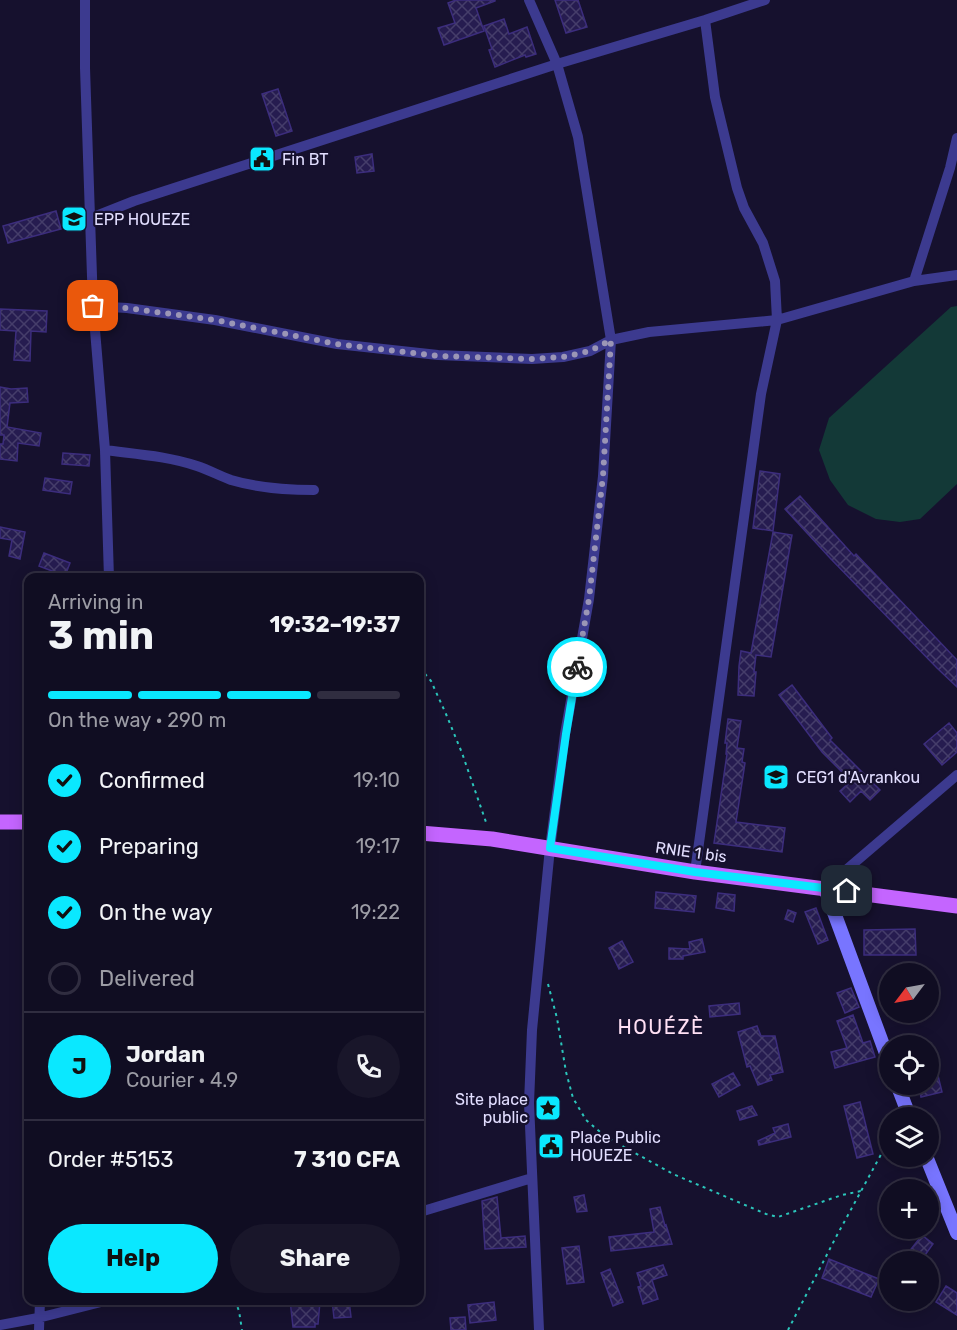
<!DOCTYPE html>
<meta charset="utf-8">
<style>
body{margin:0;font-family:Rubik,sans-serif;background:#19162a;color:#f1f3f6;height:100vh;display:flex;flex-direction:column;font-size:22px;white-space:nowrap}
*{box-sizing:border-box;margin:0}
p{font-size:20px;color:#9c9ca5}
.icon{flex:none;width:33px;height:33px;fill:none;stroke:currentColor;stroke-width:2;stroke-linecap:round;stroke-linejoin:round}
.map{position:relative;flex:1;overflow:hidden}
.drawer{position:absolute;left:24px;top:573px;width:400px;height:732px;display:flex;flex-direction:column;background:#100d22;border-radius:12px;box-shadow:0 3px 15px #0003,0 0 0 2px #302d40}
.drawer>*{flex:none}
.needle{width:39px;rotate:238deg}
.buttons{position:absolute;left:879px;top:963px;display:grid;gap:12px}
.buttons a{display:grid;place-items:center;width:60px;height:60px;border-radius:50%;background:#100d22;box-shadow:0 3px 15px #0003,0 0 0 2px #302d40;font-size:30px}
.pin{position:absolute;display:grid;place-items:center;width:51px;height:51px;color:#fff;margin:-26px;border-radius:12px;box-shadow:0 3px 9px #0006}
.courier{position:absolute;display:grid;place-items:center;width:60px;height:60px;margin:-30px;border:4px solid #0ae8ff;border-radius:50%;background:#fff;color:#222;box-shadow:0 2px 8px #0007}
.summary em{font-style:normal;font-weight:700}
.summary div{display:flex;flex-direction:column-reverse}
.summary{display:flex;align-items:center;justify-content:space-between;height:102px;padding:0 24px}
h1{font-size:39px;font-weight:700;line-height:45px}
.bar{display:grid;grid-template-columns:repeat(4,1fr);gap:9px 6px;align-content:center;height:72px;padding:0 24px}
.bar i{height:8px;border-radius:4px;background:#302d40}
.bar .on{background:#0ae8ff}
.bar p{grid-column:span 4}
.line{display:flex;align-items:center;gap:15px;padding:0 24px;border-top:2px solid #302d40}
.line div{flex:1}
.round{display:grid;place-items:center;flex:none;width:63px;height:63px;border-radius:32px;background:#19162a}
ol{padding:0 24px;list-style:none}
li{display:flex;align-items:center;gap:18px;height:66px}
li p{margin-inline-start:auto}
li .icon{padding:6px;border-radius:50%;background:#0ae8ff;color:#111;stroke-width:4}
li:last-child{color:#9c9ca5}
li i{width:33px;height:33px;border:3px solid #302d40;border-radius:50%}
.button{display:flex;gap:12px;margin-top:auto;padding:12px 24px}
.button a{flex:1;height:69px;border-radius:36px;background:#0ae8ff;color:#111;font-size:24px;font-weight:700;line-height:69px;text-align:center}
.button a+a{background:#19162a;color:#f1f3f6}
.map>svg:first-child{display:block}
</style>
<div class="map">
<svg width="957" height="1330" viewBox="0 0 957 1330">
<defs>
<pattern id="building-cross-hatch" width="8" height="8" patternUnits="userSpaceOnUse" patternTransform="scale(1.5)"><rect width="8" height="8" fill="#261c50"/><path d="M0 0l8 8M0 8l8-8" fill="none" stroke="#453d6a"/></pattern>
</defs>
<rect width="100%" height="100%" fill="#16112e"/>
<path fill="#133937" d="M957 306V484L920 519 900 522 876 519 848 505 830 480 819 450 829 418 951 307Z"/>
<path fill="url(#building-cross-hatch)" stroke="#3c2d7d" stroke-width="1.5" d="M456 0H495V1L476 8 484 31 444 45 438 28 455 23 448 3Z
M555 0H578L587 27 566 33Z
M504 19 509 34 527 27 536 54 526 57 525 55 495 67 489 50 492 49 484 26Z
M278 89 292 131 276 136 262 94Z
M372 154 374 171 357 173 355 157Z
M56 211 61 229 8 243 3 226Z
M0 309 47 311 46 332 31 331 30 361 14 360 16 331 0 330Z
M0 387 11 389 27 388 28 402 10 403 7 427 41 433 39 446 18 443 17 461 0 459V444H3L4 435H0Z
M63 453 90 455 89 466 62 464Z
M760 471 780 474 773 531 753 528Z
M45 478 72 482 70 494 43 490Z
M800 496 854 556 856 554 957 660V687L937 668 830 558 785 509Z
M0 527 25 532 20 559 9 556 12 540 0 538Z
M773 532 792 535 771 657 756 655 754 672H756L754 696 738 695 739 666 741 651 751 653Z
M44 553 70 563 65 576 39 566Z
M792 685 832 738 830 740 880 790 870 800 861 791 850 802 840 791 851 781 822 752 779 695Z
M728 719 741 721 737 748 744 749 742 762 745 763 736 822 785 828 782 852 714 843 727 754H726L727 743H725Z
M949 723 957 733V752L942 765 924 744Z
M656 892 696 896 694 912 655 908Z
M718 893 735 895 734 911 716 908Z
M816 908 828 940 818 944 805 912Z
M788 910 796 913 793 922 785 919Z
M915 929 916 955H864V930Z
M702 939 705 952 683 956V959H669V948L690 949 689 942Z
M622 941 633 962 619 969 609 948Z
M851 988 859 1007 845 1013 837 993Z
M739 1003 740 1014 710 1017 709 1006Z
M853 1015 863 1043 870 1041 875 1057 835 1068 831 1052 847 1048 837 1021Z
M757 1026 761 1036H775L783 1072 770 1075 772 1080 758 1085 750 1066 747 1067 738 1032Z
M932 1051 942 1092 921 1097 918 1084H928V1052Z
M733 1073 740 1085 719 1097 712 1084Z
M860 1102 873 1154 857 1158 844 1106Z
M752 1106 757 1115 740 1120 737 1111Z
M788 1124 791 1137 759 1145 758 1141 775 1133 773 1128Z
M584 1195 587 1211 577 1212 574 1197Z
M497 1197 501 1238 525 1236 526 1247 485 1249 482 1201Z
M660 1207 665 1226 666 1225 672 1244 611 1251 609 1237 654 1232 650 1209Z
M922 1235 933 1244 920 1262H901Z
M579 1246 584 1282 567 1284 562 1248Z
M829 1259 879 1279 871 1297 822 1278Z
M663 1265 667 1275 652 1280 658 1299 643 1304 638 1287 641 1286 637 1273Z
M610 1269 623 1302 613 1306 601 1273Z
M946 1286 957 1293V1315L936 1302Z
M290 1300H304L305 1305 320 1302 318 1324H315V1327H293Z
M332 1300H349L351 1317 334 1318Z
M494 1302 496 1320 470 1323 468 1305Z
M465 1317 466 1330H451L450 1318Z"/>
<g fill="none" stroke-linecap="round" stroke-linejoin="round">
<path stroke="#2bc6bb" stroke-width="2" stroke-dasharray="3 4.5" stroke-linecap="butt" d="M420 668 431 681 446 714 462 753 487 825
M548 984 557 1018 566 1072 573 1098 586 1120 606 1137 673 1174 766 1214 778 1217 842 1195 861 1191
M235 1300 239 1311 242 1330
M788 1330 836 1237 890 1138"/>
<path stroke="#3c3a8f" stroke-width="10" d="M85 0V68L93 306 105 450 109 578
M529 0 557 64 578 137 611 340 603 476 589 599 565 734 550 848 532 1030 529 1103 539 1330
M91 218 134 201 557 64 705 20 765 0
M914 281 950 168 957 138
M93 306 127 308 215 320 337 344 438 355 532 359 563 357 590 351 611 340 649 332 777 320 914 281 957 275
M105 450C135 454 168 456 197 466 209 470 220 476 231 480 258 488 287 490 314 490
M695 872 761 394 777 320 775 281 763 243 744 208 737 188 715 97 705 20
M825 888 957 775
M420 1212 532 1178
M0 1325 38 1318 109 1300
M39 1330 40 1300"/>
<path stroke="#7875ff" stroke-width="14" d="M825 888 890 1064
M897 1084 910 1118
M926 1156 957 1233"/>
<path stroke="#c465ff" stroke-width="15" d="M0 822H28
M420 833 492 839 695 872 957 906"/>
</g>
<g fill="none" stroke-linecap="round" stroke-linejoin="round">
<path stroke="#9b96b6" stroke-width="6" stroke-dasharray="0 10.8" d="M93 306 127 308 215 320 337 344 438 356 532 359 563 357 590 351 611 340 603 476 589 599 577 667"/>
<path stroke="#0ae8ff" stroke-width="8" d="M577 667 566 734 550 848 695 872 847 891"/>
</g>
<defs>
<g id="civic-square" transform="scale(1.35)"><rect x="-9" y="-9" width="18" height="18" rx="4" fill="#0ae8ff" stroke="#16112e"/><path d="M-.6-6.5H3V-4.5H.6V-3L4-1V1h2V6H-6V1h2V-1L-.6-3ZM-1.2 2.5V6h2.4V2.5Z" fill="#111"/></g>
<g id="school-square" transform="scale(1.35)"><rect x="-9" y="-9" width="18" height="18" rx="4" fill="#0ae8ff" stroke="#16112e"/><path d="M0-5L7-2L0 1L-7-2ZM-4 1L0 2.5L4 1V4Q0 6-4 4Z" fill="#111"/></g>
<g id="sight-square" transform="scale(1.35)"><rect x="-9" y="-9" width="18" height="18" rx="4" fill="#0ae8ff" stroke="#16112e"/><path d="M0-6L1.8-2.2L6-1.7L2.9 1.2L3.7 5.4L0 3.3L-3.7 5.4L-2.9 1.2L-6-1.7L-1.8-2.2Z" fill="#111"/></g>
</defs>
<g fill-rule="evenodd">
<use href="#civic-square" x="262" y="159"/>
<use href="#school-square" x="74" y="219"/>
<use href="#school-square" x="776" y="777"/>
<use href="#sight-square" x="548" y="1108"/>
<use href="#civic-square" x="551" y="1146"/>
</g>
<g text-anchor="middle" dominant-baseline="central" stroke-width="4.5" stroke-linejoin="round" paint-order="stroke">
<g font-size="16" fill="#e2deff" stroke="#16112e" text-anchor="start">
<text x="282" y="159">Fin BT</text>
<text x="94" y="219">EPP HOUEZE</text>
<text x="796" y="777">CEG1 d'Avrankou</text>
<text x="528" y="1099" text-anchor="end">Site place<tspan x="528" dy="18">public</tspan></text>
<text x="570" y="1137">Place Public<tspan x="570" dy="18">HOUEZE</tspan></text>
</g>
<g font-size="16" fill="#e2deff" stroke="#16112e">
<text transform="translate(691 852) rotate(8)">RNIE 1 bis</text>
</g>
<g font-size="20" letter-spacing="1.5" fill="#ffe0f4" stroke="#16112e">
<text x="661" y="1027">HOUÉZÈ</text>
</g>
</g>
</svg>
<div class="buttons">
<a><svg class="needle" viewBox="-14 -14 28 28"><path d="M0-13l5 13h-10z" fill="#e53935"/><path d="M0 13l5-13h-10z" fill="#9c9ca5"/></svg></a>
<a><svg class="icon" aria-label="locate" viewBox="0 0 24 24"><circle cx="12" cy="12" r="6"/><path d="M12 2v4M12 18v4M2 12h4M18 12h4"/></svg></a>
<a><svg class="icon" aria-label="layers" viewBox="0 0 24 24"><path d="M12 4l9 5-9 5-9-5zM3 14l9 5 9-5"/></svg></a>
<a>+</a>
<a>−</a>
</div>
<div class="pin" style="left:93px;top:306px;background:#ea580c"><svg class="icon" aria-label="bag" viewBox="0 0 24 24"><path d="M5 8h14l-1 12H6zM9 8a3 3 0 0 1 6 0"/></svg></div>
<div class="pin" style="left:847px;top:891px;background:#1f2937"><svg class="icon" aria-label="home" viewBox="0 0 24 24"><path d="M3 11l9-7 9 7M6 9v11h12V9"/></svg></div>
<div class="courier" style="left:577px;top:667px"><svg class="icon" aria-label="bike" viewBox="0 0 24 24"><circle cx="6" cy="16" r="4"/><circle cx="18" cy="16" r="4"/><path d="M6 16l4-8h5l3 8M10 8l3 8H6M13 5h3"/></svg></div>
<section class="drawer">
<div class="summary"><div><h1>3 min</h1><p>Arriving in</p></div><em>19:32–19:37</em></div>
<div class="bar"><i class="on"></i><i class="on"></i><i class="on"></i><i></i><p>On the way · 290 m</p></div>
<ol>
<li><svg class="icon" aria-label="check" viewBox="0 0 24 24"><path d="M5 12l5 5 9-10"/></svg>Confirmed<p>19:10</p></li>
<li><svg class="icon" aria-label="check" viewBox="0 0 24 24"><path d="M5 12l5 5 9-10"/></svg>Preparing<p>19:17</p></li>
<li><svg class="icon" aria-label="check" viewBox="0 0 24 24"><path d="M5 12l5 5 9-10"/></svg>On the way<p>19:22</p></li>
<li><i></i>Delivered</li>
</ol>
<div class="line" style="height:108px"><b class="round" style="background:#0ae8ff;color:#111">J</b><div><b>Jordan</b><p>Courier · 4.9</p></div><a class="round"><svg class="icon" aria-label="phone" viewBox="0 0 24 24"><path d="M5 4h4l2 5-3 2q2 4 5 5l2-3 5 2v4C11 20 4 13 5 4z"/></svg></a></div>
<div class="line" style="height:78px"><div>Order #5153</div><b>7 310 CFA</b></div>
<div class="button"><a>Help</a><a>Share</a></div>
</section>
</div>
